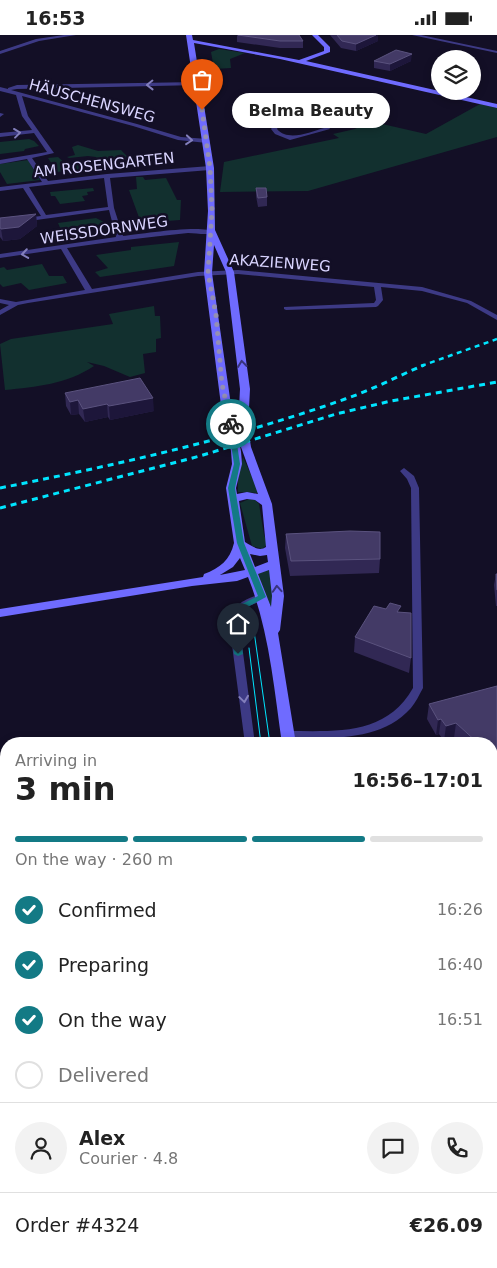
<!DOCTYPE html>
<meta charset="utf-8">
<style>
body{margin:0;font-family:"DejaVu Sans",sans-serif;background:#f2f2f2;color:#222;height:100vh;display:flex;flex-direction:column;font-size:19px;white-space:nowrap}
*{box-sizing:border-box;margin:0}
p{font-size:16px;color:#767676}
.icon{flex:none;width:28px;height:28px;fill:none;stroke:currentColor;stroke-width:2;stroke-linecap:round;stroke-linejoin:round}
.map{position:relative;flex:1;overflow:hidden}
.sheet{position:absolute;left:0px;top:702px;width:498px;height:531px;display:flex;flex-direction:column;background:#fff;border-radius:20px 20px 0 0;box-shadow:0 2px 8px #0003}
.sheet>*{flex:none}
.buttons{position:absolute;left:431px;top:15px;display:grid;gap:10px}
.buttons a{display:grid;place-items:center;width:50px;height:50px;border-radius:50%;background:#fff;box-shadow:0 2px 8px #0003;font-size:25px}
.pin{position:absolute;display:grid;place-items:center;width:42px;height:42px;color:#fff;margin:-51px -21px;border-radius:50% 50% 50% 0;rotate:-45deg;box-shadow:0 0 5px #0007}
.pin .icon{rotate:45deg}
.courier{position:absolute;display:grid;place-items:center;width:50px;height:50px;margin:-25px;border:4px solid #137a85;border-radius:50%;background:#fff;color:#222;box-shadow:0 1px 6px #0007}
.bubble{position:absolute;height:35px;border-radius:18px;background:#fff;box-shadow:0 2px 8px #0003;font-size:16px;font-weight:600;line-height:35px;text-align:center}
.overview em{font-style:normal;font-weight:600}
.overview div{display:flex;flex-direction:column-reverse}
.overview{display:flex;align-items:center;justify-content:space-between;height:85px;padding:0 15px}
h1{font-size:32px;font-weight:600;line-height:38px}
.bar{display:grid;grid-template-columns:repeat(4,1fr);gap:8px 5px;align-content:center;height:60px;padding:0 15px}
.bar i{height:6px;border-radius:4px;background:#e0e0e0}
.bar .active{background:#137a85}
.bar p{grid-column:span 4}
.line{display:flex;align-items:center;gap:12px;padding:0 15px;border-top:1px solid #e0e0e0}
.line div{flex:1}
.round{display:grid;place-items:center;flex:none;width:52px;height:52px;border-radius:26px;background:#f2f2f2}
ol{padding:0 15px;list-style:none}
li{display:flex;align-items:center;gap:15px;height:55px}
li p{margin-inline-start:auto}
li .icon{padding:5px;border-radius:50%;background:#137a85;color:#fff;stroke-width:4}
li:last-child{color:#767676}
li i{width:28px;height:28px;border:2px solid #e0e0e0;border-radius:50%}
.status{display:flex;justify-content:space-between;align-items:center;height:35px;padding:0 25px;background:#fff;direction:ltr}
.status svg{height:14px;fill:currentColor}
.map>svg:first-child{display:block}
</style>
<div class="status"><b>16:53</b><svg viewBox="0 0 49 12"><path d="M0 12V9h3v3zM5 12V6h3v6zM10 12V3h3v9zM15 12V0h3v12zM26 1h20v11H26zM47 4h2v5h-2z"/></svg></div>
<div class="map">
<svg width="497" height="1233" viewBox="0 0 497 1233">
<rect width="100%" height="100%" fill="#130f26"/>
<path fill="#12302f" d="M219 14 245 18 230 24 231 33 214 34 211 17Z
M480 69 497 73V102L308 156 220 157 224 127 339 103 333 99 355 94 369 86 426 99Z
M29 104 34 106 39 111 25 114 24 116 0 119V107Z
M78 110 98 116 121 115C137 133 138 120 154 125L145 128 57 137 48 123 58 122 67 130 97 125 96 122 88 121 69 123 67 122 75 120 72 112Z
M28 125 40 145 7 149 0 137V129Z
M136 142H143L145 145 166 143 177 165H181L180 185 141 188 129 155 137 154Z
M93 153 94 156 87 157 88 160 82 161 85 166 60 169 55 161H51L50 157Z
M96 183 108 189 61 195 58 188Z
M179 207 174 231 100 242 95 237 108 233 96 220 131 215V212Z
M42 229 49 241H63L67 248 29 255 21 248 3 252 0 249V233L4 232 7 235Z
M154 271 155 281H160L161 303 156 304V317L143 319 145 338 130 342 104 331 87 327 94 331C67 349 36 352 5 355L0 309 11 304 113 289 109 279Z
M243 422 259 458 238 457V444Z
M249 464 255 465 259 469 264 500 268 509 262 514 252 511 240 468Z
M273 533 272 571 270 572 256 539Z
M497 1066V1233H398L397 1228H491V1069Z"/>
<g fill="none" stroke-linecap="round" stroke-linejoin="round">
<path fill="#3d3a85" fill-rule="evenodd" d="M64 0H76L39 6 0 19V16L36 4Z
M412 0H421L497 16V18Z
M198 47 200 50 17 54 11 55 137 89 181 102 207 104 210 106 207 108 178 105 133 91 22 61 28 81 54 118 32 123 48 146 107 139 210 131 213 133 210 135 110 143 114 173 123 201C141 199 202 189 215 197 208 201 197 198 188 198 148 202 108 207 67 213L92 254 198 237 238 235 422 252 471 266 497 280V285L467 268 422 256 381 252 383 265 378 271 376 272 286 275 284 274V272L374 268 376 265 374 252 238 239 198 241 28 268 18 270 0 280V275L9 270 0 268V264L16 267 85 255 61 214 0 223V219L116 202 109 175 0 190V186L41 181 23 153 0 156V152L42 147 27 124 0 129V125L47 117 34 98 0 102V98L32 95 22 81 16 60 0 56V52L8 54V53L17 50ZM104 143 108 172 46 180 29 152Z
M0 78 4 79 0 82Z
M306 84C315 84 326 84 330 94L290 105 275 99 271 94 274 90ZM306 88H316L324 93C310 97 288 107 277 94L278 92Z
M404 433 414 441 419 453 423 653C419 660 416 667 411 673 388 699 352 703 319 703 308 704 295 706 284 703L283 700 284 697 288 696C336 696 386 701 413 653L411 453 407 444 400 436Z
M262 559 267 562 265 564 243 574 239 587 255 709H245L229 587C233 569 245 564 262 559Z
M6 720V728L0 729V721Z
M6 868V878L0 880V870Z
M57 1228H79L77 1233H54Z
M140 1228H155L156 1233H140Z"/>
<path fill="#6f6bff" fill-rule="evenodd" d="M186 0H192L193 5 299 25 324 16V12L312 0H318L330 12V17L306 26 497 69V73L280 24 194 8 214 133 215 195 234 237 250 354 248 392 251 412 272 469 284 561 280 595 278 598 296 709H282C274 652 269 595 248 542L237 546 192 551 0 582V574L203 542 204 539C220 533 230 525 234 508L226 453 232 429 231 416 221 370 204 238 208 176 206 133ZM214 210 226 237 240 354 238 392 241 412 258 459 247 457 237 459 236 453 242 429 241 416 231 370 212 238ZM247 464 255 465 262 470 266 512C259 517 252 511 245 507L239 466ZM250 519 260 521 267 520 268 527 255 532ZM240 523 245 535 220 540 233 532ZM269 535 272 561 271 572 258 539Z
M356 1228H375L377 1233H357Z"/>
<path stroke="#00e5ff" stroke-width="1" d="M252 582 270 709
M249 613 261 709"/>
<path stroke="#00e5ff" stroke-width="2" d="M332 1228 333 1233
M346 1228 347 1233"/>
<path stroke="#00e5ff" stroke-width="2.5" stroke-dasharray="5 4.5" stroke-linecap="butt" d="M421 331 497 304"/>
<path stroke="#00e5ff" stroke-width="3" stroke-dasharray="6 5" stroke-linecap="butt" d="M0 453C116 430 233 404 345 364 372 355 398 341 424 330
M0 473 200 421 336 379 391 366 497 347"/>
</g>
<path fill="#312854" d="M237 0 303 6V13H280L237 7Z
M330 0H378V6L356 16 341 13Z
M374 26H411L390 36 374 33Z
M256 153 267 162V171L258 172 256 161Z
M36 179 37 191 20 204 3 206 0 202V183Z
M65 358 154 376 110 385 108 382 85 387 79 379 71 380 66 371Z
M286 499 380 524 379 538 290 541 285 513Z
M496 539H497V571H496L494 550Z
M386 574 400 577 411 623 409 638 354 617 355 602Z
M497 651V733L493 736 491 734V709H459L454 703 444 706 439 699 436 700 427 684 429 669Z"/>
<path fill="#1d163a" d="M376 0H378V6L356 16V9Z
M412 19 411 26 390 36V29Z
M36 179 37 191 20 204 3 206 1 194Z
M153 363 154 376 110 385 109 371Z
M78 365 79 379 71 380 70 367Z
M107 369 108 382 85 387 83 374Z
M441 684 439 699 436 700 438 685Z
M456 688 454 703 444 706 446 691Z
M497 719V733L493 736 495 720Z"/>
<path fill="#433a66" stroke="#5a527e" d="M238 0H299L303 6H280Z
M337 0H376L356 9 342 6Z
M396 15 412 19 390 29 374 26Z
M256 153H266L267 162 258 163Z
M36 179 19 192 1 194 0 192V183Z
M140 343 153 363 109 371 107 369 83 374 78 365 70 367 65 358Z
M350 496 380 497V524L291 526 286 499Z
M496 539H497V555Z
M390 568 401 571 397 577 411 578V623L355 602 374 571 386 574Z
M497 651V719L495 720 491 718V709H479L456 688 446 691 441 684 438 685 429 669Z"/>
<defs><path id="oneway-chevron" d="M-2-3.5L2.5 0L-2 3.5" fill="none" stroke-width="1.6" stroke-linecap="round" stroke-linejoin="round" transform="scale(1.25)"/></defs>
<g stroke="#837fbc">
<use href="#oneway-chevron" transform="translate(150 50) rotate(179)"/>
<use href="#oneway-chevron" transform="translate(17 98) rotate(-7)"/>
<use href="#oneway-chevron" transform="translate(189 105) rotate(5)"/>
<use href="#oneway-chevron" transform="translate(25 219) rotate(171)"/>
<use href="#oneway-chevron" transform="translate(244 664) rotate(82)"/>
</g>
<g stroke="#38347d">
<use href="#oneway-chevron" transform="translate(242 329) rotate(-97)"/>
<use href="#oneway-chevron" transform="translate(277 554) rotate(-94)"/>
</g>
<path fill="#137a85" d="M231 387 234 389 240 429 235 453 244 508 266 562 240 576 238 587 243 619 238 621 234 619 230 587 232 574 258 561 237 508 228 453 234 429 228 389Z"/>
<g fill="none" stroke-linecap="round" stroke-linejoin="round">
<path stroke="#948fb3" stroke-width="5" stroke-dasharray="0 9" d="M202 75 210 133 212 176 208 238 216 280 222 349 231 389"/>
</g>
<g text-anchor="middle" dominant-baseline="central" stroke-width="5" stroke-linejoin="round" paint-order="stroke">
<g font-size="15" fill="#d9d4ff" stroke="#130f26">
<text transform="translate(92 66) rotate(15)">HÄUSCHENSWEG</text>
<text transform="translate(104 130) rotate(-6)">AM ROSENGARTEN</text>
<text transform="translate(104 195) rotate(-8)">WEISSDORNWEG</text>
<text transform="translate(280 228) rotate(4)">AKAZIENWEG</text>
</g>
</g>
</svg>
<div class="buttons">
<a><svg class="icon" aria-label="layers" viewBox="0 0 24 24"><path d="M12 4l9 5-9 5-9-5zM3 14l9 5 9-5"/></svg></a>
</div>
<div class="pin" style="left:202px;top:75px;background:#ea580c"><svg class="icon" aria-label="bag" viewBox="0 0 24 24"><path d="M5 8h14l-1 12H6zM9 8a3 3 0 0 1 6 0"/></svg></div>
<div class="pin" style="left:238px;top:619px;background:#1f2937"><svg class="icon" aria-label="home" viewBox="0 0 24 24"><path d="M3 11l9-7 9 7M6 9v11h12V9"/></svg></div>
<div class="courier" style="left:231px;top:389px"><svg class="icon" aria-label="bike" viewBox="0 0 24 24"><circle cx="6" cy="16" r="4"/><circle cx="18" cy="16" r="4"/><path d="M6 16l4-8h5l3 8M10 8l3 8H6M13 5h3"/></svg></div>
<div class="bubble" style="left:232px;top:58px;width:158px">Belma Beauty</div>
<section class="sheet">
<div class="overview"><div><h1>3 min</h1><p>Arriving in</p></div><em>16:56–17:01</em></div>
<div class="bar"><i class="active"></i><i class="active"></i><i class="active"></i><i></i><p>On the way · 260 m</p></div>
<ol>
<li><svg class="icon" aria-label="check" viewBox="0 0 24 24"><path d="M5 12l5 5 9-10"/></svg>Confirmed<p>16:26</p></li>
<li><svg class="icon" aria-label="check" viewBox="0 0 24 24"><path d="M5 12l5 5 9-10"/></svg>Preparing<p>16:40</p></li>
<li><svg class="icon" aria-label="check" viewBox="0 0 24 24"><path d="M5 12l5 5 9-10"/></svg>On the way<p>16:51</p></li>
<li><i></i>Delivered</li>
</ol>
<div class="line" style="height:90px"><a class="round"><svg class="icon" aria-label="person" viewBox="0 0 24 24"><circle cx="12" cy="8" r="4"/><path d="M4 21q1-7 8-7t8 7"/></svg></a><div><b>Alex</b><p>Courier · 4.8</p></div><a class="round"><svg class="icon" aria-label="chat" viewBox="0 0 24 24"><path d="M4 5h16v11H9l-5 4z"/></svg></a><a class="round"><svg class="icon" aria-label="phone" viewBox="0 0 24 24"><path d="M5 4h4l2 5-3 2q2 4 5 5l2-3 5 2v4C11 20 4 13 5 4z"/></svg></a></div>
<div class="line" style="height:65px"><div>Order #4324</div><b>€26.09</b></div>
</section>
</div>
